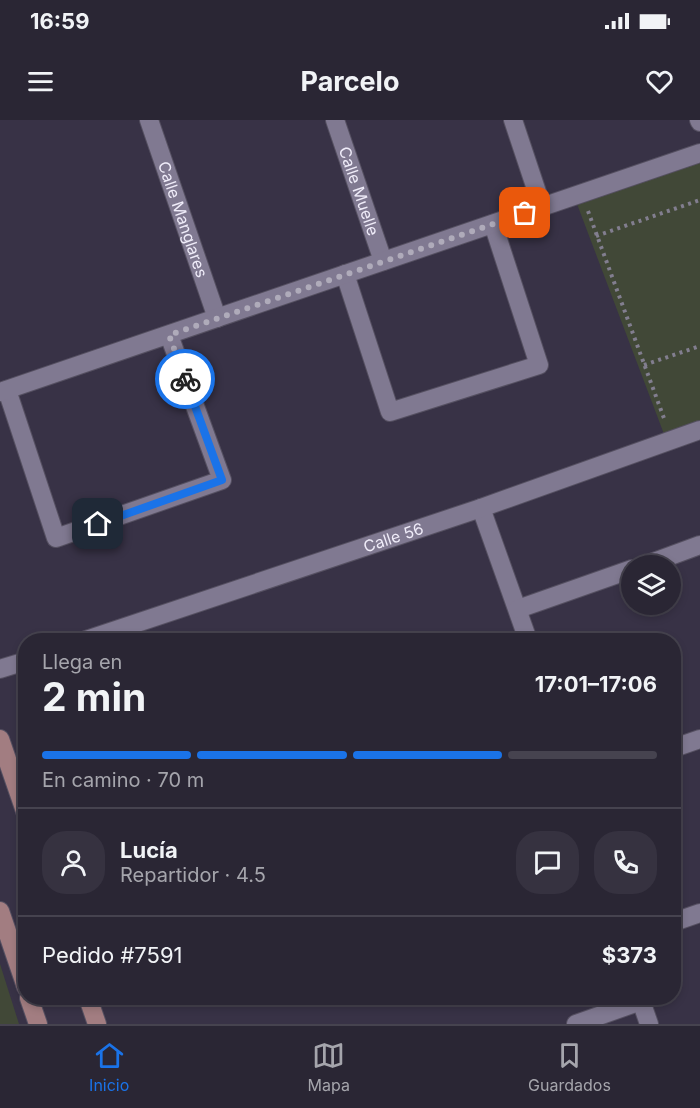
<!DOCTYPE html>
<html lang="es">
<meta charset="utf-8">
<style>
body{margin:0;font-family:Inter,sans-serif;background:#363240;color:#f1f3f6;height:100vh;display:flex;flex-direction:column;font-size:22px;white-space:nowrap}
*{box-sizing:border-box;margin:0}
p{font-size:20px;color:#a5a5ac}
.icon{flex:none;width:33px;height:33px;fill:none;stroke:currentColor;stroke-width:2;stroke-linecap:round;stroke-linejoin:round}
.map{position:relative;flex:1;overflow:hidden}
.side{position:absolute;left:18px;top:513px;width:663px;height:372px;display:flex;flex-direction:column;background:#2a2634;border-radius:24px;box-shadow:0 3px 9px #0003,0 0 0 2px #46434f}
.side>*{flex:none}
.tools{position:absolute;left:621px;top:435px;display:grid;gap:12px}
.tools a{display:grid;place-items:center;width:60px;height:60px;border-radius:50%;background:#2a2634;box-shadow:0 3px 9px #0003,0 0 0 2px #46434f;font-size:30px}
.pin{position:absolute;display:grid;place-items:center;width:51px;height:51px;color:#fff;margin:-26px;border-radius:12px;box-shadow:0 3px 9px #0006}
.courier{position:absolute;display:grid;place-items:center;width:60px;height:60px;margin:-30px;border:4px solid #1a73e8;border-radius:50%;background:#fff;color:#222;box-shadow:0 2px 8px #0007}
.head em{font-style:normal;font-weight:700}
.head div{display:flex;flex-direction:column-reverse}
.head{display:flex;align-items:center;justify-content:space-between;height:102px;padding:0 24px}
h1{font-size:39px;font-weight:700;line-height:45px}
.bar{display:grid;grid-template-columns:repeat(4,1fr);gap:9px 6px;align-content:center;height:72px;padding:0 24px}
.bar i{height:8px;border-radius:4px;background:#46434f}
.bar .active{background:#1a73e8}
.bar p{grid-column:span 4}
.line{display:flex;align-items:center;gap:15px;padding:0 24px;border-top:2px solid #46434f}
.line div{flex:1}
.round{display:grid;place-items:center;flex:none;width:63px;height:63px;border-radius:24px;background:#363240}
.status{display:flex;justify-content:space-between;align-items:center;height:42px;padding:0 30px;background:#2a2634;direction:ltr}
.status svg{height:16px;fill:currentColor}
header{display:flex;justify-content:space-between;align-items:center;height:78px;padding:0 24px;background:#2a2634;font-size:27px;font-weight:700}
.tabs{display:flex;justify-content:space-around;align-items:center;height:84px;border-top:2px solid #46434f;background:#2a2634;font-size:16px;color:#a5a5ac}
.tabs a{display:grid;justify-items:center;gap:3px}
.tabs .active{color:#1a73e8}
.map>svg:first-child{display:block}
</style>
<div class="status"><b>16:59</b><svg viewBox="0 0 49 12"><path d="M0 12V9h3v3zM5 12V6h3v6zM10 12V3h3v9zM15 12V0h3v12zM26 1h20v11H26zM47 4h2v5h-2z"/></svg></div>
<header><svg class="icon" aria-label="menu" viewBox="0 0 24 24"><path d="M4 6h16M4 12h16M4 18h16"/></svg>Parcelo<svg class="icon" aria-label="heart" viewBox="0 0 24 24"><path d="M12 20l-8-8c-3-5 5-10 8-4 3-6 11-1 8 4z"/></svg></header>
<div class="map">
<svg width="700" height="904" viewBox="0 0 700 904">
<rect width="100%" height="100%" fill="#383246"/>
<path fill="#414837" d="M700 33V310L667 322 574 76Z
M0 844 19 904H0Z"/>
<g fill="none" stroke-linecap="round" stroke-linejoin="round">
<g stroke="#555061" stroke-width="20">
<g id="street">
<path id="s1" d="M149 0 217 198"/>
<path id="s2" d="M335 0 383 141"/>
<path d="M513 0 542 87"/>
<path d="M699 0 700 2"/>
<path d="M345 154 390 292 539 245 493 104"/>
<path d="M7 270 56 418 222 360 169 215"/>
<path d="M0 272 700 33"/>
<path d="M481 388 528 520"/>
<path d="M643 446 700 425"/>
<path d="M518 489 632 449"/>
<path id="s3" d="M86 520 481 388 700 310"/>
<path d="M0 549 26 541"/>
<path d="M674 628 700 619"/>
<path d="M674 802 700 793"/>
<path d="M640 878 649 904"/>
<path d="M576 904 641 881"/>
</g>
</g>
<g stroke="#555061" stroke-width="20">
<path id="secondary" d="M0 619 26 694
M0 791 26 867
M29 878 38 904
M88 878 97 904"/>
</g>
<path stroke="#827e8f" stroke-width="4" stroke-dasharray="3 4.5" stroke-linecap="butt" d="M588 91 665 301
M596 116 700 80
M644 245 700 226"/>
<use href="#street" stroke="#807991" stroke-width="18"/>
<use href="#secondary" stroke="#a27d81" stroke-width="18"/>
</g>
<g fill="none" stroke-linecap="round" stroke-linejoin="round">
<path stroke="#afabba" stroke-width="6" stroke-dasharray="0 10.8" d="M185 259 169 215 525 93"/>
<path stroke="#1a73e8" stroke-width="8" d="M98 404 222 360 185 259"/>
</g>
<g text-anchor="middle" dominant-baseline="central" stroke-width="4.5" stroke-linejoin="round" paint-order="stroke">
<g font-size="16" fill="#efecf9" stroke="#1e1b25">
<text stroke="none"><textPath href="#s2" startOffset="75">Calle Muelle</textPath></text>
<text stroke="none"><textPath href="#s1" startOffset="105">Calle Manglares</textPath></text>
<text stroke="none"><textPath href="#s3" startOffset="324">Calle 56</textPath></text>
</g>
</g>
</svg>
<div class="tools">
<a><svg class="icon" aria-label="layers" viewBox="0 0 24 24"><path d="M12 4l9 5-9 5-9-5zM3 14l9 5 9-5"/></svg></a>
</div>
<div class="pin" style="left:525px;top:93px;background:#ea580c"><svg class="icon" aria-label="bag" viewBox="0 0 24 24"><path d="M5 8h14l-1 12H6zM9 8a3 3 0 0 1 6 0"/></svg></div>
<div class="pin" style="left:98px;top:404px;background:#1f2937"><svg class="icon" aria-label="home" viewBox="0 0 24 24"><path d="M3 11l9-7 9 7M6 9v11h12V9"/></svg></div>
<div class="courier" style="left:185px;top:259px"><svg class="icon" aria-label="bike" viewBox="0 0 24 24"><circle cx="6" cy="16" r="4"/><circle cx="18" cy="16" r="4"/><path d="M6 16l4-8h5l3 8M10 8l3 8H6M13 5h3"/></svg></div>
<section class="side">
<div class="head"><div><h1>2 min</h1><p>Llega en</p></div><em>17:01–17:06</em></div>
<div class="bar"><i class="active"></i><i class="active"></i><i class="active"></i><i></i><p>En camino · 70 m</p></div>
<div class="line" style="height:108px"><a class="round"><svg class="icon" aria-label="person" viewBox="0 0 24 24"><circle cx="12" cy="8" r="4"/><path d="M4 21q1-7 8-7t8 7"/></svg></a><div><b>Lucía</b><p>Repartidor · 4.5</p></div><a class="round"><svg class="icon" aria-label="chat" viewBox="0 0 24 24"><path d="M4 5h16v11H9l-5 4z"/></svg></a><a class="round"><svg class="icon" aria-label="phone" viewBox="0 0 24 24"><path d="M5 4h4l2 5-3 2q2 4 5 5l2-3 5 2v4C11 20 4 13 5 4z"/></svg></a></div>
<div class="line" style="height:78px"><div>Pedido #7591</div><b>$373</b></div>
</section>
</div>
<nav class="tabs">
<a class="active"><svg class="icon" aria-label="home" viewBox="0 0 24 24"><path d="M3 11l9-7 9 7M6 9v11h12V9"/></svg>Inicio</a>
<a><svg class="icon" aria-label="map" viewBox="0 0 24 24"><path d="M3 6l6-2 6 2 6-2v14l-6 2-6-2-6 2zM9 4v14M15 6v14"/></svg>Mapa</a>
<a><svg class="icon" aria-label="saved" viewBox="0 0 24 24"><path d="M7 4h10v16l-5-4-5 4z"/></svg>Guardados</a>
</nav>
